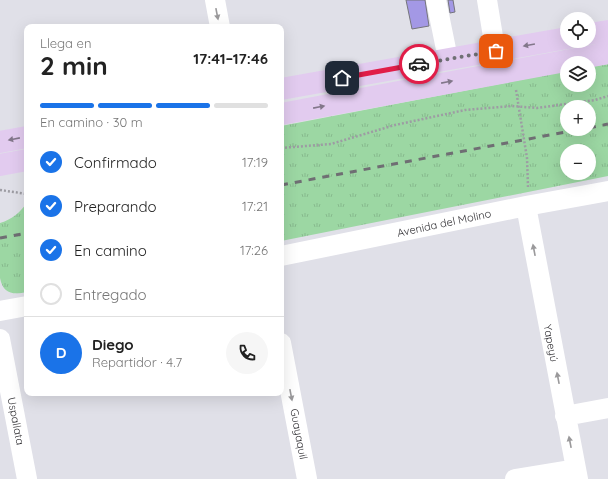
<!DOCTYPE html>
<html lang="es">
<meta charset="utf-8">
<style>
body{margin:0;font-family:Quicksand,sans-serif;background:#f6f6f6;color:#222;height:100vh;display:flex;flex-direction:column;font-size:15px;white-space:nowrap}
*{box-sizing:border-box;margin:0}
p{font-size:13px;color:#767676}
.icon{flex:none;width:22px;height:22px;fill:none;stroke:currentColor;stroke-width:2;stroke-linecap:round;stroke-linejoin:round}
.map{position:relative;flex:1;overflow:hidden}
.side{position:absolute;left:24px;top:24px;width:260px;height:372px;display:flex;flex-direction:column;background:#fff;border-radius:8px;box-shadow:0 4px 16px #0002}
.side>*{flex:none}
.controls{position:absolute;left:560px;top:12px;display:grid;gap:8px}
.controls a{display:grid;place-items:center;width:36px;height:36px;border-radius:50%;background:#fff;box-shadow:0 4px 16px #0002;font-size:20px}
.pin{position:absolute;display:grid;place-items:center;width:34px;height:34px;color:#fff;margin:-17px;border-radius:8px;box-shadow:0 2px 6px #0006}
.courier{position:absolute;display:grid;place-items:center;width:40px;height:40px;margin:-20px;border:3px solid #e11d48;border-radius:50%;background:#fff;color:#222;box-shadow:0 1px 5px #0007}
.overview em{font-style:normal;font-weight:800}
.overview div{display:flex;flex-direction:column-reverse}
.overview{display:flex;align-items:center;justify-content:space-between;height:68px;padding:0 16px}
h1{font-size:26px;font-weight:800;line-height:30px}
.bar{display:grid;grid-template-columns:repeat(4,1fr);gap:6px 4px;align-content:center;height:48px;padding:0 16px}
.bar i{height:5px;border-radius:3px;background:#e0e0e0}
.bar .on{background:#1a73e8}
.bar p{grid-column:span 4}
.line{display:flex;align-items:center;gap:10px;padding:0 16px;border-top:1px solid #e0e0e0}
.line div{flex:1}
.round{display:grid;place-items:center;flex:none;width:42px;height:42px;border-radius:21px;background:#f6f6f6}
ol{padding:0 16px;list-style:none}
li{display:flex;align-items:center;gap:12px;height:44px}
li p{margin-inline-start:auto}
li .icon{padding:4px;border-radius:50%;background:#1a73e8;color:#fff;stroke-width:4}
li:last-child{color:#767676}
li i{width:22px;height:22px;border:2px solid #e0e0e0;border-radius:50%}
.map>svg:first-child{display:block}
</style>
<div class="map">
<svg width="608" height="479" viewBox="0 0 608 479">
<defs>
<pattern id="grass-tufts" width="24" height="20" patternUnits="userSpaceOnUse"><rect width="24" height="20" fill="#9cd7a3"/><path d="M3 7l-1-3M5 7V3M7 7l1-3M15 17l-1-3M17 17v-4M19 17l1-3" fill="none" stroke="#87b98d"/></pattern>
</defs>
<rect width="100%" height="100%" fill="#e0e0e8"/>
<path fill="url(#grass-tufts)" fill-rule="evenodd" d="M608 64V176L281 241V126L567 71V85H589V67ZM567 107H589V129H567ZM567 151H589V173H567Z
M27 203V292C13 295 3 294 0 278V223C13 219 19 213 27 203Z"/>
<path fill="#a398e5" stroke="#75747c" d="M406 0H425L429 26 412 29Z
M448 0H453L455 12 450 13Z"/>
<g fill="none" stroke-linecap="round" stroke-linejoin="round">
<path stroke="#9d9ca3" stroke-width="2.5" stroke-dasharray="2 2" stroke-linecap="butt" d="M516 90 527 158 528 187
M281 148 331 144 395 125 465 110 512 106 537 108 595 100 608 96
M0 190 27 194"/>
<path stroke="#fff" stroke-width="20" d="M215 0 220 27
M436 0 448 59
M487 0 498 67
M526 206 578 479
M281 256 526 206 608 191
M0 311 27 306
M0 339 27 479
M281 343 307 479
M565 416 608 408
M515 479 576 469"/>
<path stroke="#e2cbef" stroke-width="22" d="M589 34 608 31
M281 89 567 38
M281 114 608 53
M0 142 27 137
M0 165 27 160"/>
<path stroke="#6f6e73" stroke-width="3" stroke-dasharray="7 7" stroke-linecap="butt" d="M589 128 608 124
M281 185 582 129
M0 238 27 233"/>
</g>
<defs><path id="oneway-solid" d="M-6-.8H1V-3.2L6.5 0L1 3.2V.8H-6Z"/></defs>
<g fill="#9a999b">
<use href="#oneway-solid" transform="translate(217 14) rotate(79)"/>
<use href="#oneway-solid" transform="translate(534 250) rotate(-101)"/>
<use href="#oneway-solid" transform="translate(558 378) rotate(-101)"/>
<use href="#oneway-solid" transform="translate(291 395) rotate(79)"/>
<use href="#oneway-solid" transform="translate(570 442) rotate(-101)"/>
</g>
<g fill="#82778a">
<use href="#oneway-solid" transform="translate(529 45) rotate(170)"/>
<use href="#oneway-solid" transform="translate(447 82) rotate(-11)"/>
<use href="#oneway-solid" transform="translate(319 107) rotate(-11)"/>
<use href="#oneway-solid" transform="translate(14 139) rotate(169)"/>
</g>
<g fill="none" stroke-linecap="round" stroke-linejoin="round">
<path stroke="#707075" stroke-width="4" stroke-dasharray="0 7.2" d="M419 64 496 51"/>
<path stroke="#e11d48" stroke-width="5" d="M342 78 419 64"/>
</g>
<g text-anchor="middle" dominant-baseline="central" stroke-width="3" stroke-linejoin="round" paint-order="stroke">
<g font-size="11" fill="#343337" stroke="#fff">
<text transform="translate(444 223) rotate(-12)">Avenida del Molino</text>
<text transform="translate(551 343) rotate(79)">Yapeyú</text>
<text transform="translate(16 421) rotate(79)">Uspallata</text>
<text transform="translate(299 434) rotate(79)">Guayaquil</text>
</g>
</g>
</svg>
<div class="controls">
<a><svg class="icon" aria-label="locate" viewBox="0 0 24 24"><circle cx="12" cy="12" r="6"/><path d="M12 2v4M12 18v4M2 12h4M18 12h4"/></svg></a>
<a><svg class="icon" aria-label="layers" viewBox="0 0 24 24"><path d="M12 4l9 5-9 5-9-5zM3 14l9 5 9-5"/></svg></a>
<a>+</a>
<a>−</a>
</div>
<div class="pin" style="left:496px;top:51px;background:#ea580c"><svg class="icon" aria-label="bag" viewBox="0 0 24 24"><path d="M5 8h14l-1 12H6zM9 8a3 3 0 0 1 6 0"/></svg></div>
<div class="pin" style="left:342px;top:78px;background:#1f2937"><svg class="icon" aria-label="home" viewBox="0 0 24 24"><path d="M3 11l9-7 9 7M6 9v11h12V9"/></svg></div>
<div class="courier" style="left:419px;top:64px"><svg class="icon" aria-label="car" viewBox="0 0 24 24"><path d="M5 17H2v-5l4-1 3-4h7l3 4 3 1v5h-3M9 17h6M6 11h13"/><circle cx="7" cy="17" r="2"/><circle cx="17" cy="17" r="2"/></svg></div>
<section class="side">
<div class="overview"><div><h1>2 min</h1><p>Llega en</p></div><em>17:41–17:46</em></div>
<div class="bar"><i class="on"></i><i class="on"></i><i class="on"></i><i></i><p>En camino · 30 m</p></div>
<ol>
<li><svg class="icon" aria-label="check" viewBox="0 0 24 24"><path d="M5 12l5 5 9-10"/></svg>Confirmado<p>17:19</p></li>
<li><svg class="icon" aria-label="check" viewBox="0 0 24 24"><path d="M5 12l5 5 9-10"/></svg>Preparando<p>17:21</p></li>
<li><svg class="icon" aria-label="check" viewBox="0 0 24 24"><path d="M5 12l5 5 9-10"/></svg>En camino<p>17:26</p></li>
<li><i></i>Entregado</li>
</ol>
<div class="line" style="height:72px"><b class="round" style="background:#1a73e8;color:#fff">D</b><div><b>Diego</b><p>Repartidor · 4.7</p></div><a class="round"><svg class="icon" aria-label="phone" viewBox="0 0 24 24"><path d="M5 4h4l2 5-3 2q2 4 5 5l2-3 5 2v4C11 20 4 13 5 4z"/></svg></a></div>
</section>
</div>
